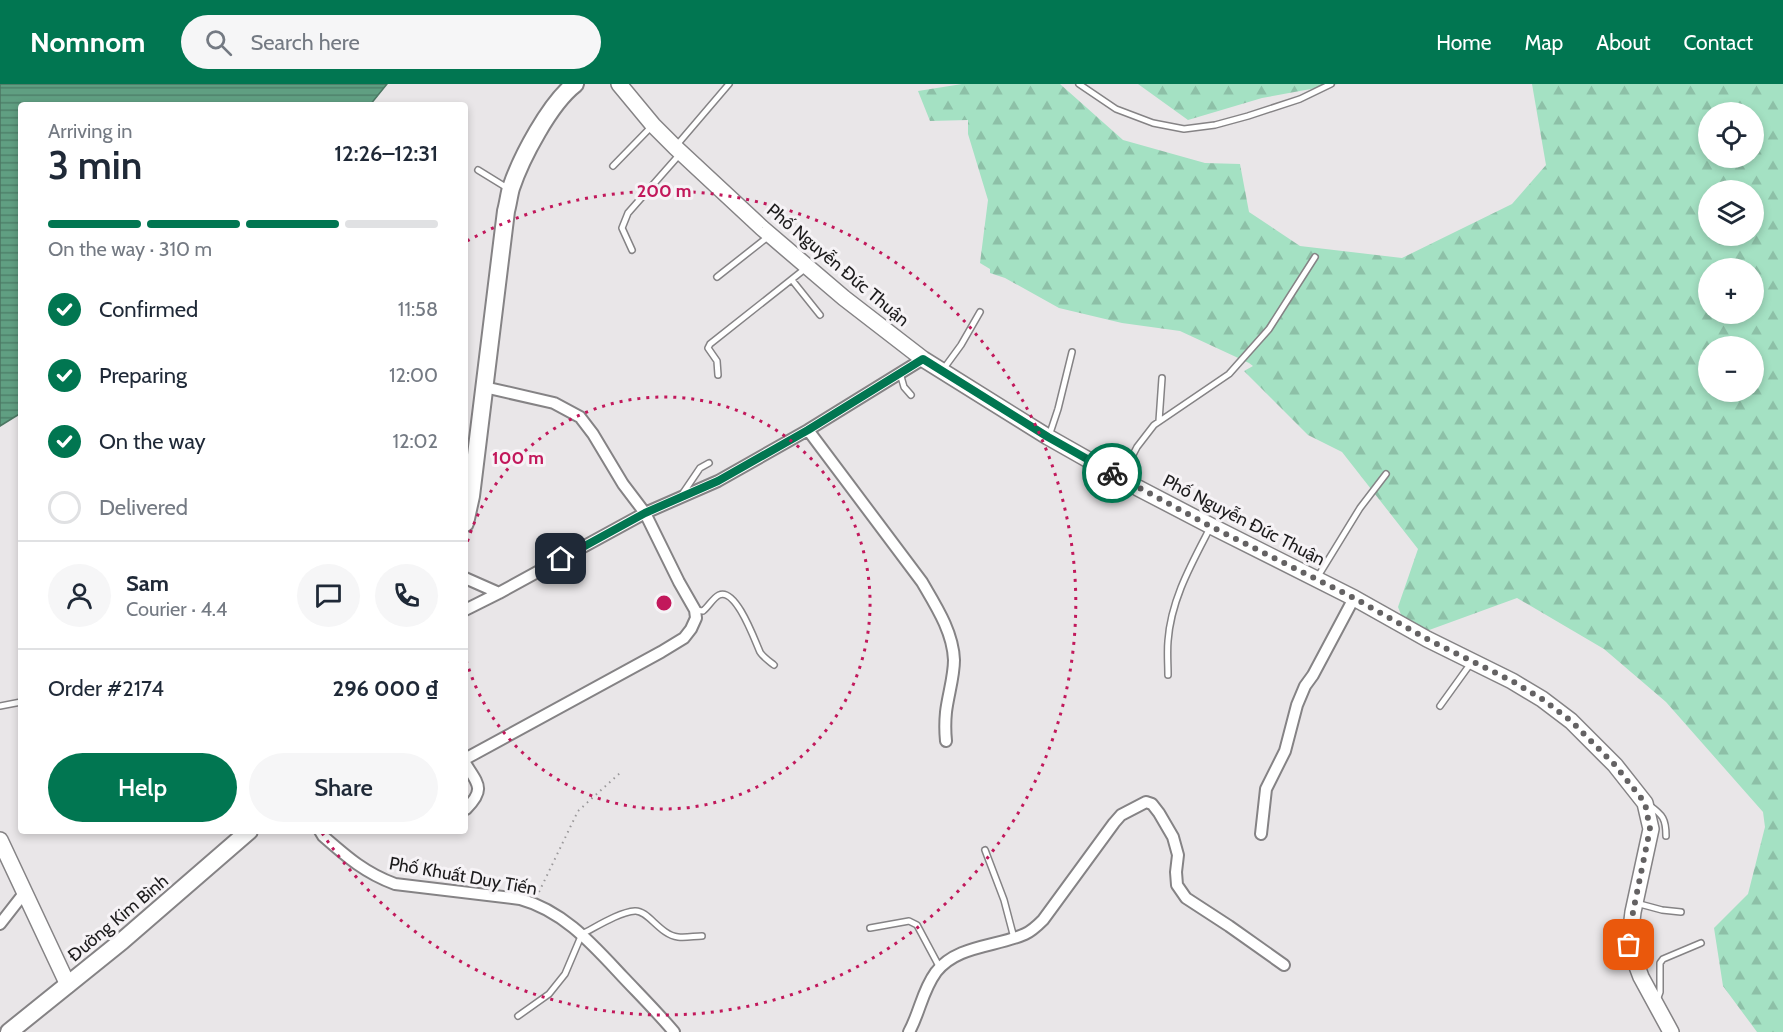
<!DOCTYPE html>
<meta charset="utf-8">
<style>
body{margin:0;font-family:Cabin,sans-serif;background:#f6f6f7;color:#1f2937;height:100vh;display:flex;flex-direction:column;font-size:22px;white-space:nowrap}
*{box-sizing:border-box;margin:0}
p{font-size:20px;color:#747a83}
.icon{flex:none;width:33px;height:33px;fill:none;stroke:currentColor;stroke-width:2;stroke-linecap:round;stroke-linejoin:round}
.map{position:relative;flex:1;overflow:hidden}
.details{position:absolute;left:18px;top:18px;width:450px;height:732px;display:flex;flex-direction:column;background:#fff;border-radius:6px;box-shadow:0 3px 9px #0003}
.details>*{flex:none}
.tools{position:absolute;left:1698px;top:18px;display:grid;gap:12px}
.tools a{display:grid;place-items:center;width:66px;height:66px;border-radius:50%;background:#fff;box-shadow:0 3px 9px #0003;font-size:30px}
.pin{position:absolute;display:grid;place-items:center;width:51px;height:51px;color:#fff;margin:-26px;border-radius:12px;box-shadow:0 3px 9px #0006}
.courier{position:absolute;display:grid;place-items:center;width:60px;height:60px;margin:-30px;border:4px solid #017651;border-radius:50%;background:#fff;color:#222;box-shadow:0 2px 8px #0007}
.summary em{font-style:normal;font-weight:600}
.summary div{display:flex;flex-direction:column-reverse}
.summary{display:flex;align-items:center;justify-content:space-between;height:102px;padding:0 30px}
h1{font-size:39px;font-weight:600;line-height:45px}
.bar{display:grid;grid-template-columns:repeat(4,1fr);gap:9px 6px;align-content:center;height:72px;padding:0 30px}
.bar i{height:8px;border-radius:4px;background:#e0e1e3}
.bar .on{background:#017651}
.bar p{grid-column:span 4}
.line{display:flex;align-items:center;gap:15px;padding:0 30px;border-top:2px solid #e0e1e3}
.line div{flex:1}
.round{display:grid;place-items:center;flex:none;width:63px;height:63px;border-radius:32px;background:#f6f6f7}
ol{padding:0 30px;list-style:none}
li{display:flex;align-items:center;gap:18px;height:66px}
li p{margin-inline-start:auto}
li .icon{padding:6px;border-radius:50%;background:#017651;color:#fff;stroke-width:4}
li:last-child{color:#747a83}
li i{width:33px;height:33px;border:3px solid #e0e1e3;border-radius:50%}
.cta{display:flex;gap:12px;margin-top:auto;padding:12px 30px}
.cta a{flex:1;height:69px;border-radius:36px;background:#017651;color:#fff;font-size:24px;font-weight:600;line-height:69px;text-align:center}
.cta a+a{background:#f6f6f7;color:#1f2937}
header{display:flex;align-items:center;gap:36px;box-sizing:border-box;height:84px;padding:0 30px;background:#017651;color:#fff}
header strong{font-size:28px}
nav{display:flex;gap:33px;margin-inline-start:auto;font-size:21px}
.search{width:420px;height:54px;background:#f6f6f7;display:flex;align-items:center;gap:15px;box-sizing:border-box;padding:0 21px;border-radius:33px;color:#747a83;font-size:22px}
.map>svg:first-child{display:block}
</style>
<header>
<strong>Nomnom</strong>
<div class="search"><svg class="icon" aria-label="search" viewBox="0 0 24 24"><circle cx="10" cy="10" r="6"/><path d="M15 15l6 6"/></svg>Search here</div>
<nav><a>Home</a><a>Map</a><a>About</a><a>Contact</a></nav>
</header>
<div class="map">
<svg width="1783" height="948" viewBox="0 0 1783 948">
<defs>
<pattern id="forest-firs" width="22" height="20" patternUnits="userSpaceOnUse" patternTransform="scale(1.5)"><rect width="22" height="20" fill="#a4e1c3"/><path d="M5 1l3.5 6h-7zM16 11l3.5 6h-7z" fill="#8dc0a7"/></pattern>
<pattern id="water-rules" width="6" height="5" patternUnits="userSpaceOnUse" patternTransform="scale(1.5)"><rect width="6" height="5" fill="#609f82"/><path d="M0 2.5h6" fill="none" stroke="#4e816a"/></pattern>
</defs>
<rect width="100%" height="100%" fill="#e9e6e8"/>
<path fill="url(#forest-firs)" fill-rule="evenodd" d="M962 0H1060L1123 56 1205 79 1240 80 1249 128 1300 162 1402 174 1512 120 1546 81 1532 0H1783V948H1757L1723 902 1714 844 1748 810 1765 743 1763 728 1666 618 1604 565 1517 514 1410 553 1398 523 1418 465 1342 368 1308 351 1244 287 1253 282 1249 279 1180 247 1122 239 1059 224 1005 194 990 189V185L980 179 988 116 968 50V36L930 37 918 7ZM1708 28H1754V74H1708ZM1708 106H1754V152H1708ZM1708 184H1754V230H1708ZM1708 262H1754V308H1708Z
M1138 0H1338L1262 14 1188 36Z"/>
<path fill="url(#water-rules)" stroke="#4c7763" stroke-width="1.5" d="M0 0H387L370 21H21V329L0 342Z"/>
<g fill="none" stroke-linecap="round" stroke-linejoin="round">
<g stroke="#858385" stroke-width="8">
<path id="lane" d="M1079 0 1116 25 1153 39 1184 45 1215 41 1248 32 1300 15 1331 0
M676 62 729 0
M613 82 652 42
M478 86 509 105
M632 166 622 144 628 129 680 70
M717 193 769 152
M792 196 820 231
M942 287 961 261 980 228
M900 289 904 303 911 311
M718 291 717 277 708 264 710 260 806 184
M1159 337 1162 294
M1049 352 1058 325 1072 268
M1122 392 1137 363 1154 341 1229 290 1269 245 1315 173
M681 412 700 384 709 379
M1317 494 1360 424 1386 390
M695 526 703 527C709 522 713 514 719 511 736 503 755 557 760 568 763 573 769 577 774 581
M1168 591C1168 580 1167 568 1168 557 1171 515 1192 479 1211 442
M0 622 21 618
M1440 622 1471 579
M1649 721C1663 731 1666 735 1666 752
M985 766 1004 816 1014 854
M1636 819 1662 826 1681 828
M870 844 909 837 917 841 940 884
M1657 916 1660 908V879L1663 875 1701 859
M518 932 549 910 565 890 582 850C596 843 619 828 635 827 648 826 660 851 678 853 686 854 695 852 702 852"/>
</g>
<g stroke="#858385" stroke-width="14">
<path id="street" d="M808 346 922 498C936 522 953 548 954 576 954 593 948 611 946 628 945 638 945 647 946 657
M465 494 499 509
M465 526 499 509 645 429 718 397 808 346 923 275
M465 675 661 568 684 554 691 545 696 534 695 526 679 498 645 429 623 400 593 350 580 333 554 319 484 303
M465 679C478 700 486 705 466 725
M320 747 323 752C347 773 365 789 395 800L520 815C564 827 593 861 623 893 640 911 658 929 674 948
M1261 750 1266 705 1285 667 1297 621 1305 602 1313 591 1354 514
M0 840 25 808
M909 948C920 928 922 907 936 888 957 861 996 863 1025 850 1032 847 1038 841 1043 836L1114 739 1121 731 1146 718 1152 720 1159 729 1173 753 1178 771 1176 788 1177 801 1186 814 1229 842 1284 881"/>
</g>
<g stroke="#858385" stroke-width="18">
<path id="secondary" d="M619 0 653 41 675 63 762 144 844 214 923 275 1048 353 1138 404 1211 442 1354 514 1427 555 1512 597 1542 615 1571 637 1615 681 1645 719 1651 745 1633 828 1629 861 1641 893 1671 948
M0 756 68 901"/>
</g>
<g stroke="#858385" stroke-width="20">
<path id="primary" d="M465 439 471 412 506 127C508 120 509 111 511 104 521 74 550 19 575 0
M9 948 122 857 249 747"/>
</g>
<path stroke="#9a989a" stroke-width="2" stroke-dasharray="1.5 4.5" stroke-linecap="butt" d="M539 808 578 727 621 688"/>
<use href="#lane" stroke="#fff" stroke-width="5"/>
<use href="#street" stroke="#fff" stroke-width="10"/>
<use href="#secondary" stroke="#fff" stroke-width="15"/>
<use href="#primary" stroke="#fff" stroke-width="16"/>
</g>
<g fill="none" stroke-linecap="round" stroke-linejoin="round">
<path stroke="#646263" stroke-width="6" stroke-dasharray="0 10.8" d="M1112 389 1210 442 1354 514 1427 555 1512 597 1542 615 1571 637 1615 681 1645 719 1650 745 1633 828 1629 861"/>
<path stroke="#017651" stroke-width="8" d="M561 475 645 429 718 397 808 346 923 275 1048 353 1112 389"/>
</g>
<g fill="none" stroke="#c2185b" stroke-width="3" stroke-dasharray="3 6">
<path d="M465 466A206 206 0 1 1 465 572"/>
<path d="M467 157A412 412 0 1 1 322 749"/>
</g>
<g text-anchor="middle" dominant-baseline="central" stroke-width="6" stroke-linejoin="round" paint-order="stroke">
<g font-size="18" fill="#1c1b1c" stroke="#f6f3f6">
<text transform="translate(838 181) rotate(40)">Phố Nguyễn Đức Thuận</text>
<text transform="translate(1244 436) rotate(27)">Phố Nguyễn Đức Thuận</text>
<text transform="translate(463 792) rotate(10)">Phố Khuất Duy Tiến</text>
<text transform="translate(118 834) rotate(-40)">Đường Kim Bình</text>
</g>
</g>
<circle cx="664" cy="519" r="9" fill="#c2185b" stroke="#f6f3f6" stroke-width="3"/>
<g font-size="18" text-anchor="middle" font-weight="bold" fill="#c2185b" stroke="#f6f3f6" stroke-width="6" stroke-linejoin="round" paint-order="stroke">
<text x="664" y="113">200 m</text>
<text x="518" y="380">100 m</text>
</g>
</svg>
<div class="tools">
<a><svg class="icon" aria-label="locate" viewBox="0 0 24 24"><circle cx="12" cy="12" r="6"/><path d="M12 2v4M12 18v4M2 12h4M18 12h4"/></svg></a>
<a><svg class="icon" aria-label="layers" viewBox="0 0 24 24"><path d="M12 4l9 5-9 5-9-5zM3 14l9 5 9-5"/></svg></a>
<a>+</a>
<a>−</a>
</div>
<div class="pin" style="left:1629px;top:861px;background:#ea580c"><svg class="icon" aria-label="bag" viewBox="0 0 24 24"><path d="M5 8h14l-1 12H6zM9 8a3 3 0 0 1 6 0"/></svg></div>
<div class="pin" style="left:561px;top:475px;background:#1f2937"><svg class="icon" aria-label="home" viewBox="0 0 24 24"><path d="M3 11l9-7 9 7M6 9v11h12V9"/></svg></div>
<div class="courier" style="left:1112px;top:389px"><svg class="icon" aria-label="bike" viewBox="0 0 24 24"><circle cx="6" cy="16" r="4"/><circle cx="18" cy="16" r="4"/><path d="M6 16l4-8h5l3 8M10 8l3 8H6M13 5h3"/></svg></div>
<section class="details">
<div class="summary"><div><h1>3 min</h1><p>Arriving in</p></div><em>12:26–12:31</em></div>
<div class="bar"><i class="on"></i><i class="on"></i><i class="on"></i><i></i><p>On the way · 310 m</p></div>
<ol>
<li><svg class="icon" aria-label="check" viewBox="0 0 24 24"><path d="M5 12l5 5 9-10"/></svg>Confirmed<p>11:58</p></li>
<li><svg class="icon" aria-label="check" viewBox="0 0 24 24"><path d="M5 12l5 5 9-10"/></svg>Preparing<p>12:00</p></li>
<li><svg class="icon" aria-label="check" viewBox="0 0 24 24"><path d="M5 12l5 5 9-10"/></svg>On the way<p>12:02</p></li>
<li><i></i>Delivered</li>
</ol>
<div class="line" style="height:108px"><a class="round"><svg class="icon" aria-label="person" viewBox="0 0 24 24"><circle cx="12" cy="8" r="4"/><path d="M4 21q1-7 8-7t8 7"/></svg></a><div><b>Sam</b><p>Courier · 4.4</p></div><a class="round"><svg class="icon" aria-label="chat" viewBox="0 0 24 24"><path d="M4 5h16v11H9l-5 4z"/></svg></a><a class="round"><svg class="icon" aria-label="phone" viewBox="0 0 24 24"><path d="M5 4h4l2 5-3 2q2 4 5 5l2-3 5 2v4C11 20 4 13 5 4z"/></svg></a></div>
<div class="line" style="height:78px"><div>Order #2174</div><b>296 000 ₫</b></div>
<div class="cta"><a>Help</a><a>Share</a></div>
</section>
</div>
